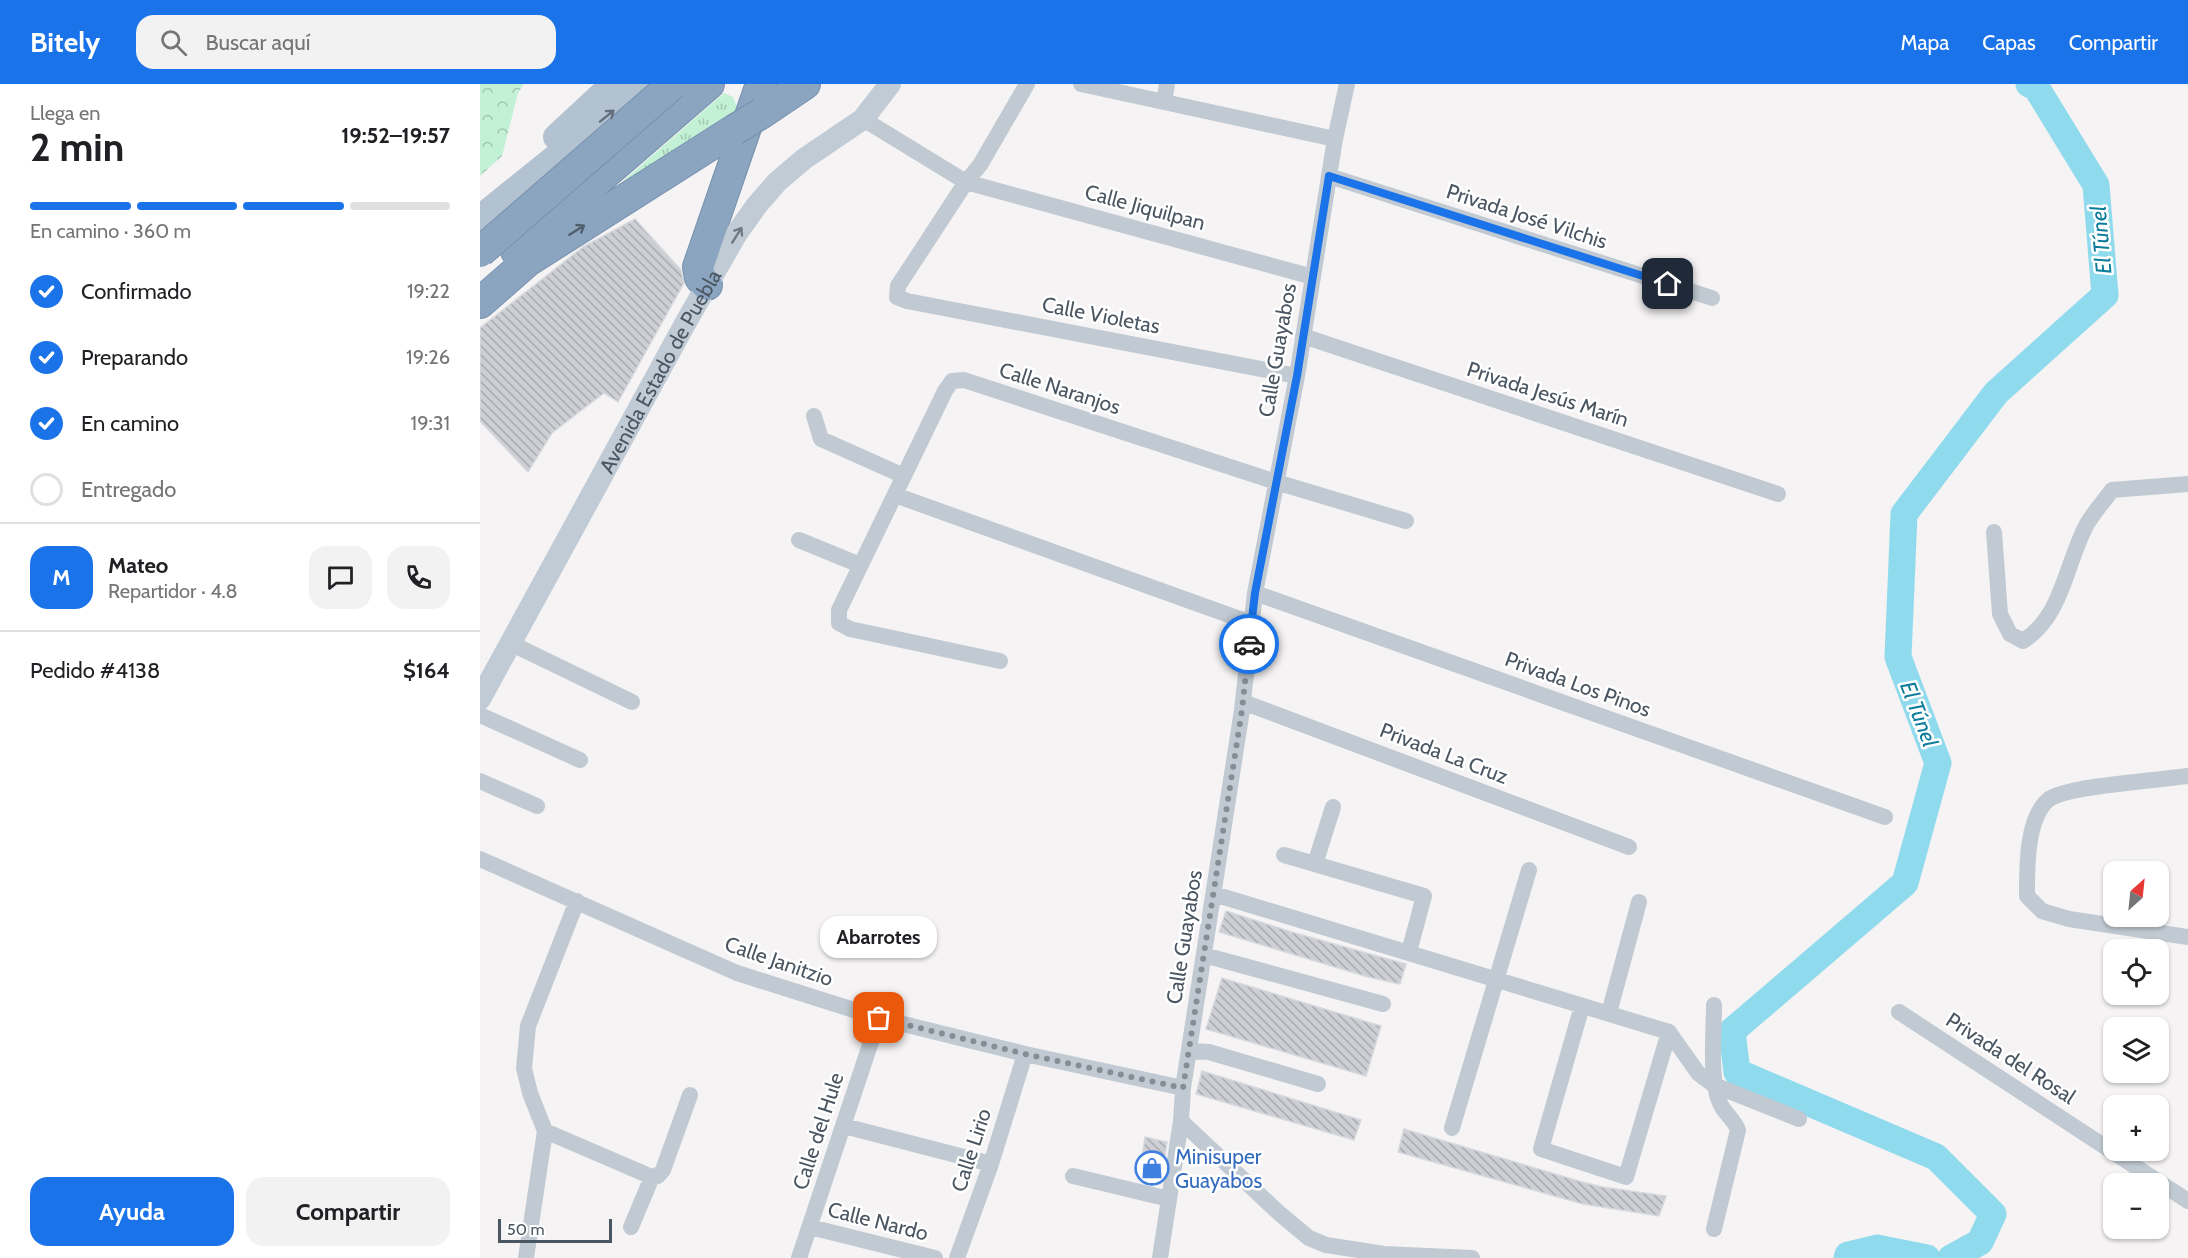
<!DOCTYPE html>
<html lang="es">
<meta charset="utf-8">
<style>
body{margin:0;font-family:Cabin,sans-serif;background:#f2f2f2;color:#202124;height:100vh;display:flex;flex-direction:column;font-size:22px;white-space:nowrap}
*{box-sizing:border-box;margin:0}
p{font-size:20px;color:#757577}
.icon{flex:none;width:33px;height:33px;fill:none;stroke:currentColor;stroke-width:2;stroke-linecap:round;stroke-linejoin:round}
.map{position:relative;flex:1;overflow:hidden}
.side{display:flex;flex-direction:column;background:#fff;width:480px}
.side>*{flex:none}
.needle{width:39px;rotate:27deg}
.tools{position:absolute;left:1623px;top:777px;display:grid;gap:12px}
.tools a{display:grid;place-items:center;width:66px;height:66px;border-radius:12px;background:#fff;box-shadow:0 2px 4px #0004;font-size:30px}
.scale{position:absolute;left:18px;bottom:15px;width:114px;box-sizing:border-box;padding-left:6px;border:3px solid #4a5661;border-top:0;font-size:16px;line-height:21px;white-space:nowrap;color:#4a5661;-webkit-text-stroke:4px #fff;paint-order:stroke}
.pin{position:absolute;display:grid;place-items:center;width:51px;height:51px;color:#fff;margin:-26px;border-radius:12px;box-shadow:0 3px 9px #0006}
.courier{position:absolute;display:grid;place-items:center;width:60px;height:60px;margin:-30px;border:4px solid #1a73e8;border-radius:50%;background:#fff;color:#222;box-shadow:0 2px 8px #0007}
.bubble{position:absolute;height:42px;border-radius:18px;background:#fff;box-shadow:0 2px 4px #0004;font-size:20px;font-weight:800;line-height:42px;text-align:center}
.summary em{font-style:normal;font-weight:800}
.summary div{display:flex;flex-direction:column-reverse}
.summary{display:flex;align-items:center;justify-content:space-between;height:102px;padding:0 30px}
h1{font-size:39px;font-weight:800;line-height:45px}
.bar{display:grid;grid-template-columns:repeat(4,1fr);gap:9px 6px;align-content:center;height:72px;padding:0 30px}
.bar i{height:8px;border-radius:4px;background:#e0e0e0}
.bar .on{background:#1a73e8}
.bar p{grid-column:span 4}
.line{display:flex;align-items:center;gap:15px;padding:0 30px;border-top:2px solid #e0e0e0}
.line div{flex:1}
.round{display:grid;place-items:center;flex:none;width:63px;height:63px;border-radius:18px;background:#f2f2f2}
ol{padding:0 30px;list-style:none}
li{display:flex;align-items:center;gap:18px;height:66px}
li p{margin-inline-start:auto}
li .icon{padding:6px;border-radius:50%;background:#1a73e8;color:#fff;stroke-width:4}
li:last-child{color:#757577}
li i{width:33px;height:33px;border:3px solid #e0e0e0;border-radius:50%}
.action{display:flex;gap:12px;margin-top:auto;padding:12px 30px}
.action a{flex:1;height:69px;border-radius:18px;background:#1a73e8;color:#fff;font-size:24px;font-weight:800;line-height:69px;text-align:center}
.action a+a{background:#f2f2f2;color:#202124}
header{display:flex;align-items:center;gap:36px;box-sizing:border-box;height:84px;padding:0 30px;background:#1a73e8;color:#fff}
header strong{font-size:28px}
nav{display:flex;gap:33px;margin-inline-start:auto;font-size:21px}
.search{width:420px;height:54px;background:#f2f2f2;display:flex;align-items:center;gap:15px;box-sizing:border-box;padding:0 21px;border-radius:18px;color:#757577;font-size:22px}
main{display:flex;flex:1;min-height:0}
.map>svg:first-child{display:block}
</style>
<header>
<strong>Bitely</strong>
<div class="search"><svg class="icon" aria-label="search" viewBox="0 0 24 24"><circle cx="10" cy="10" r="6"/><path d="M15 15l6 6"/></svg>Buscar aquí</div>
<nav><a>Mapa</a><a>Capas</a><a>Compartir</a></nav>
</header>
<main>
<section class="side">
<div class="summary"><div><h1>2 min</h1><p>Llega en</p></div><em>19:52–19:57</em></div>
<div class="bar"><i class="on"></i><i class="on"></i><i class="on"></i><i></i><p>En camino · 360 m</p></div>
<ol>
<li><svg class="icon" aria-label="check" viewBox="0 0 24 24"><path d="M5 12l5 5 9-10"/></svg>Confirmado<p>19:22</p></li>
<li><svg class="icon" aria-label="check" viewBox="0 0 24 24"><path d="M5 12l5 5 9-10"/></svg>Preparando<p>19:26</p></li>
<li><svg class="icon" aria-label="check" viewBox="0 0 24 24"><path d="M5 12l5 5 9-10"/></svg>En camino<p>19:31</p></li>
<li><i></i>Entregado</li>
</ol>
<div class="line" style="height:108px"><b class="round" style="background:#1a73e8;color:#fff">M</b><div><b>Mateo</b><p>Repartidor · 4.8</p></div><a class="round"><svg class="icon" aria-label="chat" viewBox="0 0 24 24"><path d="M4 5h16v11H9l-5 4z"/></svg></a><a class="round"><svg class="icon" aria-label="phone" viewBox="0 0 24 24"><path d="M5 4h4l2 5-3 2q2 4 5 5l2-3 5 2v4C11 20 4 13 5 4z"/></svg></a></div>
<div class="line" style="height:78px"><div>Pedido #4138</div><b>$164</b></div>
<div class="action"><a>Ayuda</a><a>Compartir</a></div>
</section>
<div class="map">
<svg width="1708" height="1174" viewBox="0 0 1708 1174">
<defs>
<pattern id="grass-tufts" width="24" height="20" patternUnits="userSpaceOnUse" patternTransform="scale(1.5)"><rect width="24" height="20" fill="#c3f1d5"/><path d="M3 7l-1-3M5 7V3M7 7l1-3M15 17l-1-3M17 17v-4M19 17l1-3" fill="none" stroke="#a0c6b0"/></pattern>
<pattern id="forest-crowns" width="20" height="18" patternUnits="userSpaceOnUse" patternTransform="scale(1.5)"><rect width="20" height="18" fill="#c3f1d5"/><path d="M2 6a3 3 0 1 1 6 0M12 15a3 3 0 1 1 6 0" fill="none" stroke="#a0c6b0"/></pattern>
<pattern id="building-back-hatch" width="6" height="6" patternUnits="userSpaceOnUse" patternTransform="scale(1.5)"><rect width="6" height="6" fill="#cdcfd5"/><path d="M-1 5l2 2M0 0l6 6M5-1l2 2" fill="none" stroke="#a8abb0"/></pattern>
</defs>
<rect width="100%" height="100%" fill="#f5f3f3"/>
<path fill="url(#grass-tufts)" d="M244 9 253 13 259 28 127 111Z"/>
<path fill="url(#forest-crowns)" d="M0 0H44L38 9 22 72 0 92Z"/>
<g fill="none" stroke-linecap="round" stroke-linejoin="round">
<path stroke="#90daee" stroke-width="27" d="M1367 1174 1368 1171 1397 1164 1447 1174
M1471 1174 1500 1158 1513 1130 1456 1073 1257 988 1252 947 1425 799 1458 679 1418 573 1424 430 1516 309 1625 211 1616 101 1556 3 1549 0"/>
</g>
<path fill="url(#building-back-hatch)" stroke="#d7d9de" stroke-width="1.5" d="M155 135 201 186 204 199 138 318 124 309 72 349 48 388 0 337V244L103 163Z
M746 827 815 849 926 880 920 900 888 893 739 848Z
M742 894 901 942 886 992 726 945Z
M398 910 418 913 416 927 395 922Z
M722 987 881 1036 874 1056 716 1010Z
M924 1045 1102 1098 1123 1103 1186 1112 1179 1132 1103 1120 918 1068Z
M665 1053 687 1058 681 1099 659 1094Z"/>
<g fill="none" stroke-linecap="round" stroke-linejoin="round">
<g stroke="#7690ad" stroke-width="32">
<path id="highway" d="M282 29 325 0
M36 167 229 0
M227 201 220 194 218 183 281 0
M0 219 48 177 254 46"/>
</g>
<path stroke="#c1cad2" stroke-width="16" d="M547 0 500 81 486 98 418 202 417 213 427 217 817 292
M601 0 855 55
M684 18 687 0
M383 35 486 98 833 193
M849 92 1232 214
M823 252 1298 410
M334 332 341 355 424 392
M415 411 771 539
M1514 448 1520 530 1530 550 1543 557C1583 532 1586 478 1607 440 1614 428 1624 417 1632 406L1708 400
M319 456 380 481
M775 509 1405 733
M30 559 152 618
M520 577 370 545 359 539V526L465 307 472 297 484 296 796 398 926 437
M763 618 1149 763
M0 631 100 676
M1708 692C1682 696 1584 702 1568 716 1546 735 1547 785 1547 812L1562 827 1589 835 1708 853
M0 697 57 722
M804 771 944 812 929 868
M0 775 257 889 399 934 545 970 703 1004
M835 780 853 723
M734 810 1189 948 1218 989 1234 1001 1319 1035
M97 817 48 942 44 984 50 1009 65 1047 172 1093 178 1092 183 1086 210 1011
M724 871 903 920
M1234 921C1234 948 1229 995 1240 1019 1244 1029 1254 1035 1258 1046L1234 1145
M1102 922 1061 1065 1146 1093 1189 948
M1419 928 1708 1117
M1129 929 1159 818
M710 967 729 968 838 1000
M701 1037 799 1129 829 1154 846 1161 904 1170 992 1174
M364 1042 511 1080
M972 1044 1049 786
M593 1092 689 1115
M151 1143 172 1093
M330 1143 455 1174
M46 1174 65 1047
M319 1174 399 934
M477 1174 511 1080 545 970
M680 1174 701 1037 703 1004 762 626 775 509 817 292 855 55 867 0"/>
<path stroke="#c1cbd6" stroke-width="22" id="s1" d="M0 615 206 238 257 149 277 121 297 98 324 75 383 35 410 0"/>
<path stroke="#b3c2d1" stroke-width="26" d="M76 53 133 0
M0 134 166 0"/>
<use href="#highway" stroke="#8ba5c1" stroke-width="30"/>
<g stroke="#7690ad" stroke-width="32" stroke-linecap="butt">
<path id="highway-bridge" d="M254 46 282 29
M0 168 193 0"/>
</g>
<use href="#highway-bridge" stroke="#8ba5c1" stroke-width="30"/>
</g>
<defs><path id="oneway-shaft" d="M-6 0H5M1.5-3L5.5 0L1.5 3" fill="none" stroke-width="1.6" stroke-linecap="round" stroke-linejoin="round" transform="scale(1.5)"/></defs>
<use stroke="#64717d" href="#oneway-shaft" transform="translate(127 32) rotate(-39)"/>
<use stroke="#505e6b" href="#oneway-shaft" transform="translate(97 146) rotate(-32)"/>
<use stroke="#6e7984" href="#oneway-shaft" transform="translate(257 151) rotate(-58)"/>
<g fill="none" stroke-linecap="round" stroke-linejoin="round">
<path stroke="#868d94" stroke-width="6" stroke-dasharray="0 10.8" d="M399 934 545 970 703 1004 762 626 769 560"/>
<path stroke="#1a73e8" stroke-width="8" d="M769 560 775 509 817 292 849 92 1188 200"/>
</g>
<defs>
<g id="shop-ring" transform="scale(1.725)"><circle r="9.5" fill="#fff" stroke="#3f7fe0" stroke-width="1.5"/><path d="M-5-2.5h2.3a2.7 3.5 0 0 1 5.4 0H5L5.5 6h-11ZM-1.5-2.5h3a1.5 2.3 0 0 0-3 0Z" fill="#3f7fe0"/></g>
</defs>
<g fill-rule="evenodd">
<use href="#shop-ring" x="672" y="1084"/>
</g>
<g text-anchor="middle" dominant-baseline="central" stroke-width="5" stroke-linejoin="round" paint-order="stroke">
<g font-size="21" fill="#4a5661" stroke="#fff">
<text transform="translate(665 123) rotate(15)">Calle Jiquilpan</text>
<text transform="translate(1047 132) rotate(18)">Privada José Vilchis</text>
<text transform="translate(621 231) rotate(11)">Calle Violetas</text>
<text transform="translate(797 266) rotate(-80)">Calle Guayabos</text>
<text stroke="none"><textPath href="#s1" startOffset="374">Avenida Estado de Puebla</textPath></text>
<text transform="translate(580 304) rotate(18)">Calle Naranjos</text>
<text transform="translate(1068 310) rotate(18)">Privada Jesús Marín</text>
<text transform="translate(1098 600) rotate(20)">Privada Los Pinos</text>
<text transform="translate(964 669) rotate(21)">Privada La Cruz</text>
<text transform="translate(704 853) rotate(-81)">Calle Guayabos</text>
<text transform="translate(299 877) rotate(19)">Calle Janitzio</text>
<text transform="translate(1531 974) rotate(33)">Privada del Rosal</text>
<text transform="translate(338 1047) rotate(-72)">Calle del Hule</text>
<text transform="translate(491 1066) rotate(-72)">Calle Lirio</text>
<text transform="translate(398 1137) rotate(14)">Calle Nardo</text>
</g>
<g font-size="21" fill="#366cbe" stroke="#fff" text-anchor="start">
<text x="695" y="1072">Minisuper<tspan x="695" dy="24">Guayabos</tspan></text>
</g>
<g font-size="22" font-style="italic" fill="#0c7c9b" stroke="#fff">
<text transform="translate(1621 156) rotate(-95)">El Túnel</text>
<text transform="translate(1439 630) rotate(69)">El Túnel</text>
</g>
</g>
</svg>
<div class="tools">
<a><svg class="needle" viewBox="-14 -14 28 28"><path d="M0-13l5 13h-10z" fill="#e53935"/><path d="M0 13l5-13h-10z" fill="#757577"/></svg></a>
<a><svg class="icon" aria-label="locate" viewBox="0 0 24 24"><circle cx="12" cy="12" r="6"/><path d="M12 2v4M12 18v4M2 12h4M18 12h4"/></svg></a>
<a><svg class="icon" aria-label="layers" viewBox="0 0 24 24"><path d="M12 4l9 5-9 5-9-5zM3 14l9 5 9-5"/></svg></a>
<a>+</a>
<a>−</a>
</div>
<div class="scale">50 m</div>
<div class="pin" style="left:399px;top:934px;background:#ea580c"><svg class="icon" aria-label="bag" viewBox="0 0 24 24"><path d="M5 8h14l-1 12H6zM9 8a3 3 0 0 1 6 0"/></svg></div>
<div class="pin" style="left:1188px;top:200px;background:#1f2937"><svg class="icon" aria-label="home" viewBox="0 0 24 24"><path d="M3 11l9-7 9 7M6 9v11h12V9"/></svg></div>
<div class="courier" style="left:769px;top:560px"><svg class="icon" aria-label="car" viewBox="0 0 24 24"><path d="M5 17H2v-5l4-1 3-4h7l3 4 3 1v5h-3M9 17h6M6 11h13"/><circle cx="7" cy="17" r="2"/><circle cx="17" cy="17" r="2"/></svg></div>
<div class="bubble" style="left:340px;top:832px;width:117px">Abarrotes</div>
</div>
</main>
